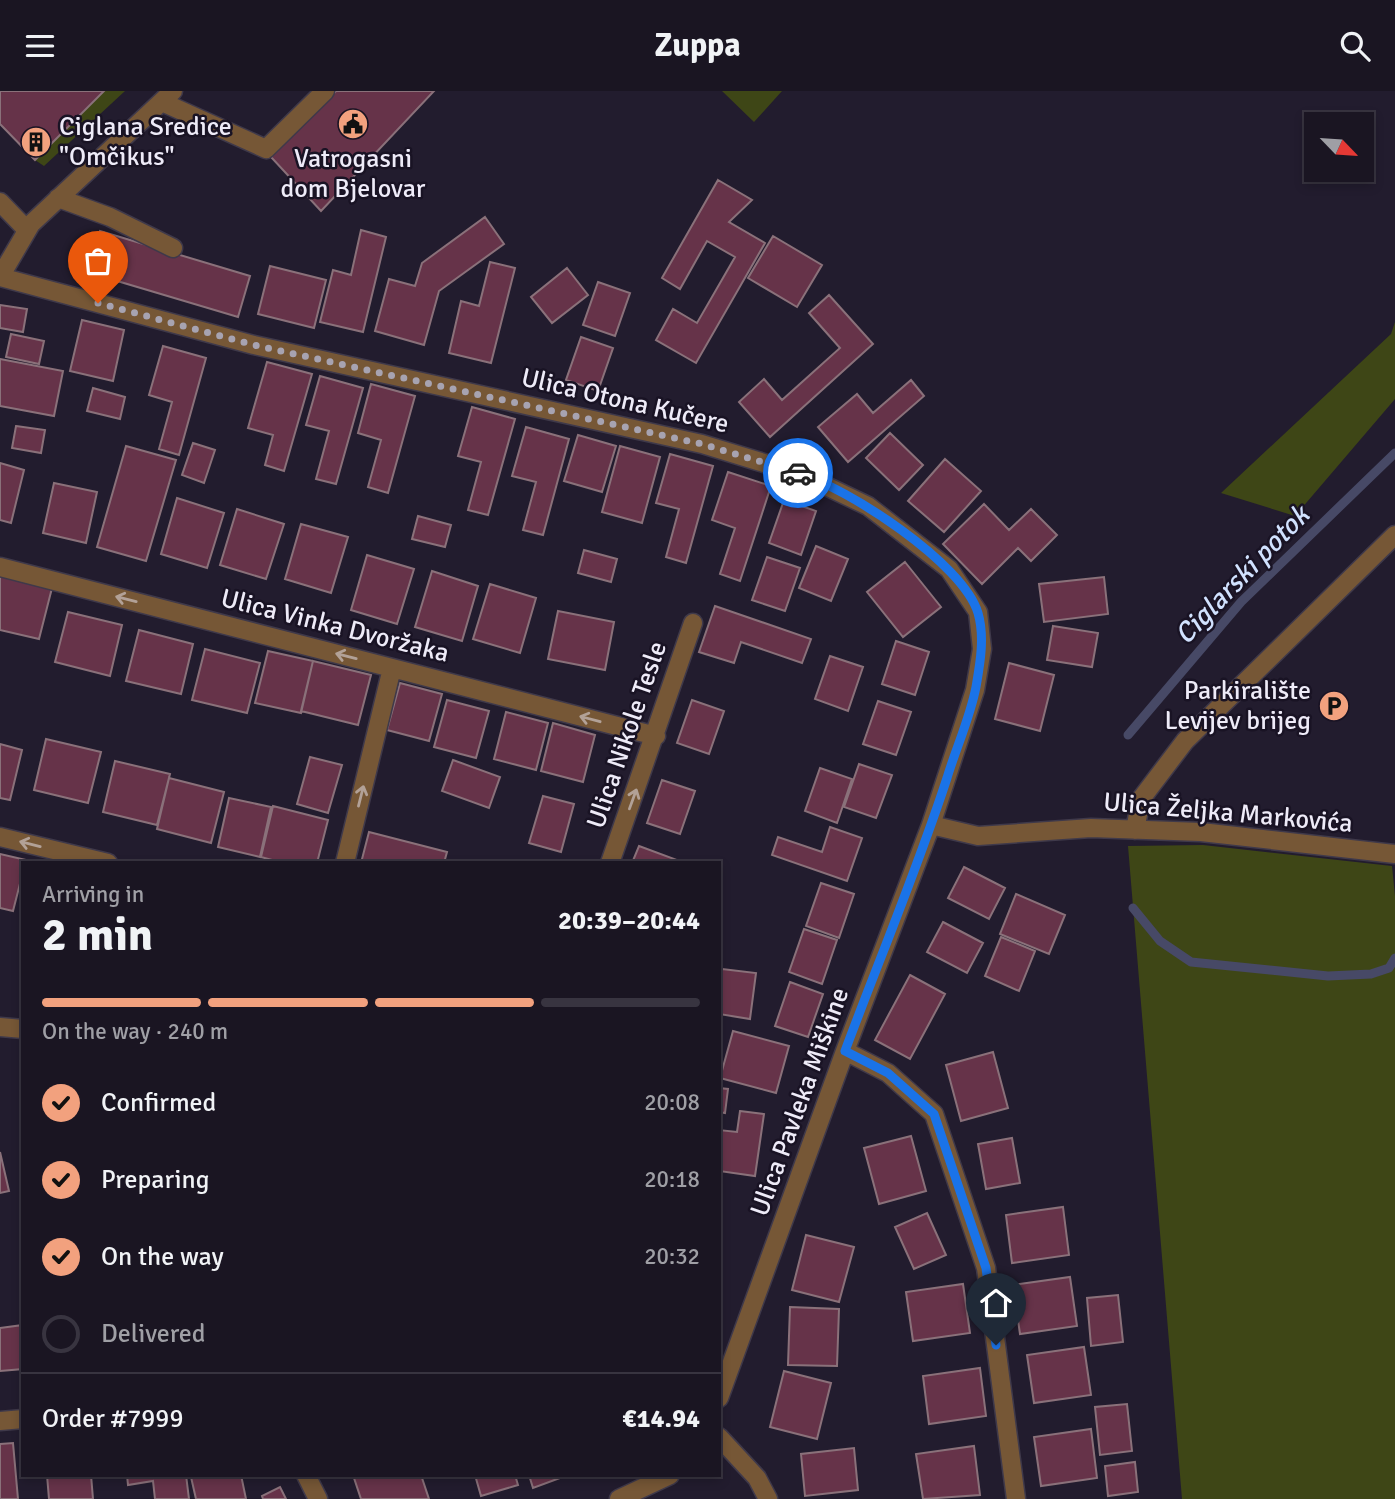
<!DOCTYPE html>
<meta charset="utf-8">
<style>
body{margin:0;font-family:Signika,sans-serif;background:#27222f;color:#f1f3f6;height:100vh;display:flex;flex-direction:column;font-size:26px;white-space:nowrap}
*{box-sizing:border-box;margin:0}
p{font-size:23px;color:#9f9fa5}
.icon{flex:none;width:38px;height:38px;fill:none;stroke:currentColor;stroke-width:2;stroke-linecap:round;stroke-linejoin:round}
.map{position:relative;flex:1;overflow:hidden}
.sheet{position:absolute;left:21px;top:770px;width:700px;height:616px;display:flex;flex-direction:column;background:#1a1522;border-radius:0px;box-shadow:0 4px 10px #0003,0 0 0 2px #383440}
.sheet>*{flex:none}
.needle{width:46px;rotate:115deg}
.controls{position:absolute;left:1304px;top:21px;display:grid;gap:14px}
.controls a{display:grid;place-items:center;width:70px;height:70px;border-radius:0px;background:#1a1522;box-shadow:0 4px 10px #0003,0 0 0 2px #383440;font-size:35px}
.pin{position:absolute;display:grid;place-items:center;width:60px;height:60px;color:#fff;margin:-72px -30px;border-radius:50% 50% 50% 0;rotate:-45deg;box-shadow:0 0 7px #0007}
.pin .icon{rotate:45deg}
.courier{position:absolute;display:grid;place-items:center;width:70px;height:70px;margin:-35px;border:5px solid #1a73e8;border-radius:50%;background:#fff;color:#222;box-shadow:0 2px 9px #0007}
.summary em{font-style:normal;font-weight:800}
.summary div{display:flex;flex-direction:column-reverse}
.summary{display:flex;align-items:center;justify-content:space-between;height:119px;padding:0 21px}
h1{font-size:46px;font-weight:800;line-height:52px}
.bar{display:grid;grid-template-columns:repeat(4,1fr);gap:10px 7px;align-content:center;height:84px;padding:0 21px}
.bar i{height:9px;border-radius:5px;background:#383440}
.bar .on{background:#f2a17e}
.bar p{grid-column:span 4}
.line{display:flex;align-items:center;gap:18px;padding:0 21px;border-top:2px solid #383440}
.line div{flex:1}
ol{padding:0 21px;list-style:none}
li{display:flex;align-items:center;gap:21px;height:77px}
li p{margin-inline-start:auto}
li .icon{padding:7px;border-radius:50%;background:#f2a17e;color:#111;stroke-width:4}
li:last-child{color:#9f9fa5}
li i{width:38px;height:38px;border:4px solid #383440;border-radius:50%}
header{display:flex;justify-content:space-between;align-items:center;height:91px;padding:0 21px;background:#1a1522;font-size:32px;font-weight:800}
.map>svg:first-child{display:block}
</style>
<header><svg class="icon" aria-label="menu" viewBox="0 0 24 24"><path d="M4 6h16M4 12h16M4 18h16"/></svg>Zuppa<svg class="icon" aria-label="search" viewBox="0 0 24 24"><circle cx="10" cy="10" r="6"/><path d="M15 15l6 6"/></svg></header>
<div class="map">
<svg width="1395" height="1408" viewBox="0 0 1395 1408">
<rect width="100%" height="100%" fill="#221c2e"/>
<path fill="#3e4616" d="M0 0H125L44 75 35 69Z
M722 0H782L754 31Z
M1395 231V308L1295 425 1221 402 1391 243Z
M1203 754 1392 775 1395 805V1408H1182L1128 755Z"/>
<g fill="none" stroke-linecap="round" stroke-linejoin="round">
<path stroke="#474966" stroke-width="9" d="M1128 644 1241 511 1395 362
M1133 817 1160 850 1191 871 1328 885 1371 883 1389 877 1395 867"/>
</g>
<path fill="#663349" stroke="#8a717a" stroke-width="2" d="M0 0H104L35 69 0 33Z
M336 0H434L321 120 271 66Z
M718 89 752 109 729 131 765 152 696 272 656 249 673 218 697 232 735 166 707 150 680 198 662 187Z
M485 126 504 153 439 200 424 254 375 240 389 188 415 195 422 172Z
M361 139 386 146 363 241 320 231 333 179 351 184Z
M100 140 250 185 238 226 87 181Z
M773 145 822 174 797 216 748 187Z
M490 171 515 177 491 272 449 262 461 210 479 215Z
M270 175 326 189 314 237 258 223Z
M567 177 588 204 552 232 531 206Z
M598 191 630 202 615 245 583 234Z
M829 204 873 253 770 346 739 311 764 288 782 309 840 257 809 222Z
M0 214 27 218 23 241 0 237Z
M82 229 124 239 113 290 70 280Z
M11 243 44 250 39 273 6 266Z
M581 246 613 257 598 300 566 289Z
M163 255 206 267 179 364 159 358 172 311 149 304Z
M0 268 63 280 54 325 0 315Z
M267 271 312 283 284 380 265 374 273 344 248 337Z
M320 285 363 297 336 393 316 388 329 340 306 334Z
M911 289 924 305 848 371 818 336 857 303 873 322Z
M371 293 415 305 388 402 368 396 381 349 358 342Z
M93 297 125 306 120 328 87 320Z
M472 316 515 328 488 424 468 419 481 371 458 365Z
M16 335 45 339 41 362 12 357Z
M526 336 569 348 543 444 523 439 536 391 512 385Z
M890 342 923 374 899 399 866 367Z
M578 344 616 355 602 401 564 390Z
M193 352 215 359 204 392 182 384Z
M126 355 176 369 146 470 97 456Z
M620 355 660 366 642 432 602 421Z
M670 363 713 375 686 472 666 466 679 418 656 412Z
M945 368 981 400 944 441 908 410Z
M0 372 24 379 11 432 0 429Z
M728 381 771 395 740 490 720 483 735 437 712 429Z
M54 392 97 401 86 452 43 442Z
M177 407 224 422 207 477 161 463Z
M784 409 816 420 801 464 769 452Z
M984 413 1009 439 1031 418 1057 444 1031 470 1018 457 982 493 943 453Z
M237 418 284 433 266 488 220 474Z
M418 425 451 434 445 456 412 448Z
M301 433 348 446 331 502 285 488Z
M816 455 848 468 831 510 799 497Z
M584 459 617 468 611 491 578 482Z
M367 464 414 478 397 533 351 519Z
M767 466 800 477 785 520 752 509Z
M905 471 941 516 903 546 867 501Z
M432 480 478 495 462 550 415 536Z
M0 485 52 497 39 548 0 539Z
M1104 486 1108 523 1044 531 1039 493Z
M490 493 536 507 520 562 473 548Z
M715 515 811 548 802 572 741 551 734 572 699 561Z
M558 520 614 531 605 579 548 568Z
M68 521 122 534 110 585 55 571Z
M1053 535 1098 542 1092 576 1047 569Z
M139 539 193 553 181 603 126 590Z
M896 550 929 561 915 604 882 593Z
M205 558 260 572 247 622 192 609Z
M268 560 313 570 301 622 255 612Z
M830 565 863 576 848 620 815 608Z
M313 570 371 584 358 634 301 620Z
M1009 572 1054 584 1040 640 995 628Z
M400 592 442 603 429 650 387 639Z
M447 609 489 620 476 667 434 656Z
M692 609 724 620 709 663 677 652Z
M878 610 911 621 896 664 863 653Z
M506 621 548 632 536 679 494 668Z
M553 632 595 644 583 691 541 680Z
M46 648 101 661 88 712 34 699Z
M0 653 22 659 10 709 0 707Z
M310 666 342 674 328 722 297 713Z
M453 669 500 686 489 717 442 700Z
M115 670 170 683 157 734 103 721Z
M859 673 892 684 876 727 844 716Z
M820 677 852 688 837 732 805 720Z
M169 687 224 701 211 752 157 738Z
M662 689 695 700 680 743 647 732Z
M543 705 574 713 561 761 529 752Z
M229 707 271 716 260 766 218 756Z
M273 715 328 729 317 772H283L261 766Z
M830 736 862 747 847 790 772 764 778 746 822 761Z
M369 741 447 761 444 772H361Z
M639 755 677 769 676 772H632Z
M0 763 26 769 13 820 0 817Z
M964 776 1005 797 989 828 948 807Z
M821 792 854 803 839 847 806 835Z
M1016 803 1065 824 1049 863 1000 843Z
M943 831 983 852 967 882 927 861Z
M804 838 837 849 822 893 789 881Z
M1001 846 1035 860 1019 900 985 885Z
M722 878 756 882 750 928 719 923Z
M910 884 945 903 910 968 875 949Z
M790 891 823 903 808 946 775 935Z
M733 940 789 955 776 1002 720 987Z
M993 961 1008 1017 961 1030 946 974Z
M719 997 728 998 725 1022 719 1021Z
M740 1020 764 1023 755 1085 719 1080V1039L737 1041Z
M911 1045 926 1100 879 1113 864 1057Z
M1012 1047 1020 1092 986 1098 978 1053Z
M0 1061 9 1100 0 1102Z
M1063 1116 1069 1164 1012 1172 1006 1124Z
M927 1122 946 1164 914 1178 895 1136Z
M806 1144 854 1156 839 1211 792 1199Z
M1070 1186 1077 1235 1020 1243 1013 1194Z
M963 1193 970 1242 913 1250 906 1201Z
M1118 1204 1123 1251 1091 1255 1087 1207Z
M790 1216 839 1218 837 1275 788 1274Z
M23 1234V1278L0 1280V1237Z
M1084 1256 1091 1304 1034 1312 1027 1264Z
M980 1277 986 1325 929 1333 923 1285Z
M784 1280 831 1292 817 1348 770 1336Z
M1127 1313 1132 1360 1100 1364 1095 1316Z
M1091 1338 1097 1387 1041 1395 1034 1346Z
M13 1352 18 1408H0V1353Z
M974 1355 980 1404 923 1408 916 1363Z
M854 1357 858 1399 805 1405 801 1363Z
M1135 1371 1138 1401 1108 1405 1105 1375Z
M47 1384H91L93 1408H49Z
M127 1384H186L189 1408H155L153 1390 128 1394Z
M199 1384H241L246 1408H196L191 1386Z
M353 1384H421L429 1408H361Z
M475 1384H515L518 1394 481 1405Z
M529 1384H568L533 1397Z
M280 1396 286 1408H263L262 1405Z"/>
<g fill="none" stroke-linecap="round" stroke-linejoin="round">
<g stroke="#3f394a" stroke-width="21">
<path id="minor" d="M162 11 266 58 325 0
M58 107 110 126 173 157
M0 111 27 139
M0 186 254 254 702 353 803 384 868 415 949 478 978 521 982 558 975 599 931 734 845 960 719 1307
M0 186 31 133 173 0
M0 476 656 645
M931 734 978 745 1091 737 1201 741 1395 763
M1135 739 1141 708 1185 650 1395 444
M0 746 108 772
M345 772 392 577
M610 772 693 532
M0 936 23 938
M845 960 888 982 934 1023 986 1177 1016 1408
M0 1330 23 1328
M719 1346 757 1387 768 1408
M306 1384 318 1408
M619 1408 670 1384"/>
</g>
<use href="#minor" stroke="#765736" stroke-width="18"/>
</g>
<defs><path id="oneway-shaft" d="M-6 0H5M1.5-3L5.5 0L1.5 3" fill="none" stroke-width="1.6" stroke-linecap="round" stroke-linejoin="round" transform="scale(1.75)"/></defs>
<g stroke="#b2a197">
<use href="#oneway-shaft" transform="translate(126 508) rotate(-166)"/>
<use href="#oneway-shaft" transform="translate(346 565) rotate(-166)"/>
<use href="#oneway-shaft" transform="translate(590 628) rotate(-165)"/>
<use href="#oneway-shaft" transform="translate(361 705) rotate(-76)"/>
<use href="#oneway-shaft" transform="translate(633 708) rotate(-70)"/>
<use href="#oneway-shaft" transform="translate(30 753) rotate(-166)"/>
</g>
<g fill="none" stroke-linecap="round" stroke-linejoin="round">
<path stroke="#a7a3b1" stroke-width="7" stroke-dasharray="0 12.6" d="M98 212 254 254 702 353 798 382"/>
<path stroke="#1a73e8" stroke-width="9" d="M798 382C848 397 963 472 978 522 985 546 980 573 976 596 970 627 956 657 947 687 917 779 879 869 845 960L888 982 934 1023 986 1177 996 1254"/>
</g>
<defs>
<g id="civic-disc" transform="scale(1.575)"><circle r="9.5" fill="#f2a17e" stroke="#191324"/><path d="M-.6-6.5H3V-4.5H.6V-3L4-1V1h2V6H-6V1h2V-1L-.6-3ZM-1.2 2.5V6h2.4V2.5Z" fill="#111"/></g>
<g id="building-disc" transform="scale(1.575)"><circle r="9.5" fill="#f2a17e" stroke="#191324"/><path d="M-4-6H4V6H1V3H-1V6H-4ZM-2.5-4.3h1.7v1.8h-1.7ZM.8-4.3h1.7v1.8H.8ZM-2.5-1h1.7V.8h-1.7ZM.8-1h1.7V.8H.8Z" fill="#111"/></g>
<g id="parking-disc" transform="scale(1.575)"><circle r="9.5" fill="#f2a17e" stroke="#191324"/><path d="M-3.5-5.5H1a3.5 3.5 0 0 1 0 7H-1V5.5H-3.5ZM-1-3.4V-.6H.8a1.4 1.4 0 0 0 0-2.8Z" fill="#111"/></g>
</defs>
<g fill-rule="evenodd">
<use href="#civic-disc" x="353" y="33"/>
<use href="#building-disc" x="36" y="51"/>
<use href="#parking-disc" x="1334" y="615"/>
</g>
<g text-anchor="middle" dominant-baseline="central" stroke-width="5" stroke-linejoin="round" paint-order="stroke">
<g font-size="26" fill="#eeebf8" stroke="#191324" text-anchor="start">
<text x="59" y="36">Ciglana Sredice<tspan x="59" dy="30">"Omčikus"</tspan></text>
<text x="353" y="68" text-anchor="middle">Vatrogasni<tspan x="353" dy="30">dom Bjelovar</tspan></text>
<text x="1311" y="600" text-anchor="end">Parkiralište<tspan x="1311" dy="30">Levijev brijeg</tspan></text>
</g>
<g font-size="26" fill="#eeebf8" stroke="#191324">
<text transform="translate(625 310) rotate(13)">Ulica Otona Kučere</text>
<text transform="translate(335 535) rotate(14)">Ulica Vinka Dvoržaka</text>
<text transform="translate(627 644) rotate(-71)">Ulica Nikole Tesle</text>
<text transform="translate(1228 722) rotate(5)">Ulica Željka Markovića</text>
<text transform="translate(800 1011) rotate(-70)">Ulica Pavleka Miškine</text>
</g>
<g font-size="28" font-style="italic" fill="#d1e2ff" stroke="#191324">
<text transform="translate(1242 484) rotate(-46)">Ciglarski potok</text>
</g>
</g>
</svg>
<div class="controls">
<a><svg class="needle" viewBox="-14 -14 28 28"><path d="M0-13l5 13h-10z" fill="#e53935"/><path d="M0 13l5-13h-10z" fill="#9f9fa5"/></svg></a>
</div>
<div class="pin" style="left:98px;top:212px;background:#ea580c"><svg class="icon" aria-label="bag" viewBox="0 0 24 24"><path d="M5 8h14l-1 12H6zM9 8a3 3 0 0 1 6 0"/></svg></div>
<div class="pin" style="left:996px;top:1254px;background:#1f2937"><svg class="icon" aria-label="home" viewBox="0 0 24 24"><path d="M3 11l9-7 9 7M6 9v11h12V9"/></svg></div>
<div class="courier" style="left:798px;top:382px"><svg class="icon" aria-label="car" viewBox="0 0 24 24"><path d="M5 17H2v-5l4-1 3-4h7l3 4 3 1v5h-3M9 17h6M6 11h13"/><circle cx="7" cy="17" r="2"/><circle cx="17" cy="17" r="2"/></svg></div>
<section class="sheet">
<div class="summary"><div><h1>2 min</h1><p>Arriving in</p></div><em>20:39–20:44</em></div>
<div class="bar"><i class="on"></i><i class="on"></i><i class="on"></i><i></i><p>On the way · 240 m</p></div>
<ol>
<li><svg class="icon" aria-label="check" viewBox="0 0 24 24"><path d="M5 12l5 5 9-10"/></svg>Confirmed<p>20:08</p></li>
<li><svg class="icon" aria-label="check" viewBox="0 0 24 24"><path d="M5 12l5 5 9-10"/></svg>Preparing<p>20:18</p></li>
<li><svg class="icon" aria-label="check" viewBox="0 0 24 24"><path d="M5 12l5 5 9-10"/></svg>On the way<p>20:32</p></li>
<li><i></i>Delivered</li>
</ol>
<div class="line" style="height:91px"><div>Order #7999</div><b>€14.94</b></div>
</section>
</div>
